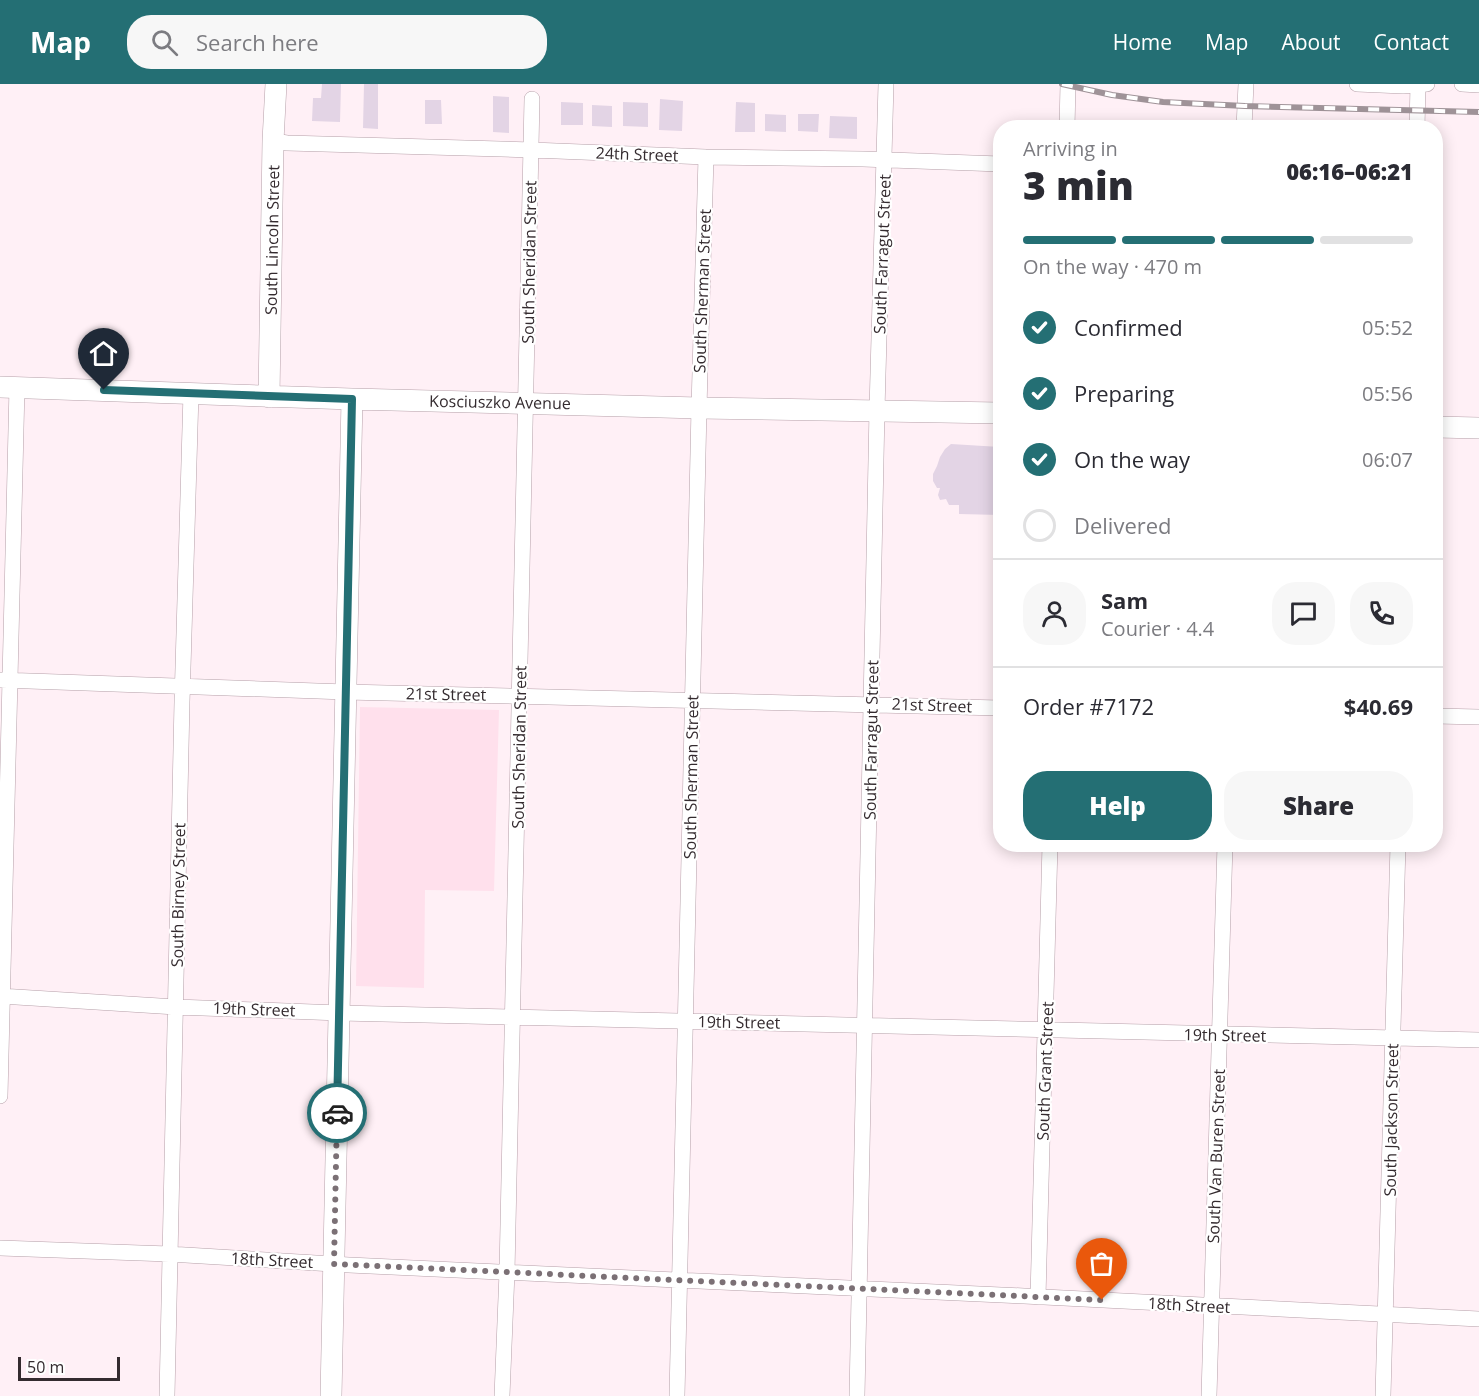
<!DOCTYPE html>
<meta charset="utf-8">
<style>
body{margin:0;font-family:"Open Sans",sans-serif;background:#f7f7f7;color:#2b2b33;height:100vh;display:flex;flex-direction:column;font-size:22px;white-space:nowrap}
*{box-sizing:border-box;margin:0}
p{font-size:20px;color:#7c7c81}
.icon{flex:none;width:33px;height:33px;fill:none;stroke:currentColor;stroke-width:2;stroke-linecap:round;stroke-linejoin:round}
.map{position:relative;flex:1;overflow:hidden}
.sheet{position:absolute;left:993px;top:36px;width:450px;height:732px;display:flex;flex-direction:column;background:#fff;border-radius:24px;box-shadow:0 3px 15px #0003}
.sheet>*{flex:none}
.scale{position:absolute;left:18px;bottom:15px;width:102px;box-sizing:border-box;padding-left:6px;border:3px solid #342b2f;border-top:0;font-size:16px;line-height:21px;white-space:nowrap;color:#342b2f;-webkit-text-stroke:4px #fff;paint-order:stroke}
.pin{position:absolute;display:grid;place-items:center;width:51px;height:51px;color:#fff;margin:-62px -26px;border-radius:50% 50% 50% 0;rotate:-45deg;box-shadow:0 0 6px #0007}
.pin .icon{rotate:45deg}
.courier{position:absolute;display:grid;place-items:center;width:60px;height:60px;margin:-30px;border:4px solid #246f74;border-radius:50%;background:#fff;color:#222;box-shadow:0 2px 8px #0007}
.overview em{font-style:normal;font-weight:800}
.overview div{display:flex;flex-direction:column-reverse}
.overview{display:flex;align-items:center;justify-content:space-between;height:102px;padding:0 30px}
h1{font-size:39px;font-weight:800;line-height:45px}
.bar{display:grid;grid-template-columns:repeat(4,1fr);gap:9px 6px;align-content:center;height:72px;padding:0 30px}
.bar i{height:8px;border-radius:4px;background:#e1e1e2}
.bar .selected{background:#246f74}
.bar p{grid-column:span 4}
.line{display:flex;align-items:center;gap:15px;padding:0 30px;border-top:2px solid #e1e1e2}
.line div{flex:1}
.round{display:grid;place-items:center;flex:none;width:63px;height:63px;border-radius:24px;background:#f7f7f7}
ol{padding:0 30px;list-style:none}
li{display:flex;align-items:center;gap:18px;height:66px}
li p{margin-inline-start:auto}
li .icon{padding:6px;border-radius:50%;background:#246f74;color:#fff;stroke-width:4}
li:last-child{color:#7c7c81}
li i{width:33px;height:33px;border:3px solid #e1e1e2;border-radius:50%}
.cta{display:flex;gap:12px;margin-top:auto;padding:12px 30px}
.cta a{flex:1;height:69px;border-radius:24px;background:#246f74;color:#fff;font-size:24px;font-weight:800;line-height:69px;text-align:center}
.cta a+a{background:#f7f7f7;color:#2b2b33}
header{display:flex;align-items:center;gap:36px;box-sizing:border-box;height:84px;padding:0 30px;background:#246f74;color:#fff}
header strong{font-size:28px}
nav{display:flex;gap:33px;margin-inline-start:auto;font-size:21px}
.search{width:420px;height:54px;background:#f7f7f7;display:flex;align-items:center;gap:15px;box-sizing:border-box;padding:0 21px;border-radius:24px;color:#7c7c81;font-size:22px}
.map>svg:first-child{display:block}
</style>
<header>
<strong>Map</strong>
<div class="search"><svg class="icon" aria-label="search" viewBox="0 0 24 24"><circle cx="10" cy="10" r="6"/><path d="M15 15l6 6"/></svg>Search here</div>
<nav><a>Home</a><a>Map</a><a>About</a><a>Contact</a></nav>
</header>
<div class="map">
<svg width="1479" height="1312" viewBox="0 0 1479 1312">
<rect width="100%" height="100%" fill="#fff0f6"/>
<path fill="#ffe0ec" d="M360 623 499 626 494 807 425 806 424 904 356 902Z"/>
<path fill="#e3d4e5" d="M322 0H341L340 38 312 37 313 14H321Z
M364 0H378V45L363 44Z
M493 12 509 13V49L493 48Z
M660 15 683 17 682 47 659 46Z
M425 16H441L442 40H425Z
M561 18 583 19V41H561Z
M623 18 648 19V43L623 42Z
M736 18 755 19V48H735Z
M592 21 612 22V43L592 42Z
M765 30 786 31V48L765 47Z
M798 30H819L818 48 798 47Z
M830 32 857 33V55L829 54Z
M951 360 1000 363V431L959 430V421H949L946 415 940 416 938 411 940 404H937L933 397V390L937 382 940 373 945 365Z"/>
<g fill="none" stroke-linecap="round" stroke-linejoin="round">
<g stroke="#b6a0a9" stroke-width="16">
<path id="street" d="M1357 0 1403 2 1427 0
M1462 0 1479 1
M1067 44 1068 0
M1244 44 1246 0
M1417 44 1418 0
M273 57 287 59 532 66 706 73 863 75 1000 80
M0 596 346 608 1000 624
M1436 632 1479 633
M0 912 176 923 340 929 1479 956
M0 1012 17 303
M0 1164 169 1170 349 1181 1024 1212 1479 1235
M1038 1213 1050 760
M167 1312 182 618 191 309
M502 1312 507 1188 532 15
M677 1312 699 324 706 73
M857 1312 877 326 886 0
M1209 1312 1225 760
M1383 1312 1398 760"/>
</g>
<g stroke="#b6a0a9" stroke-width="22">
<path id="secondary" d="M0 303 352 315 699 324 1000 329
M269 313 273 57 276 0
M1436 343 1479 344
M331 1312 352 315"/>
</g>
<use href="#street" stroke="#fff" stroke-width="15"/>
<use href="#secondary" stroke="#fff" stroke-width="21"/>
<g stroke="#9f9398" stroke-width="6">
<path id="rail" d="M1062 0 1112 11 1163 18 1245 22 1479 28"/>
</g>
<use href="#rail" stroke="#fff" stroke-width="4" stroke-dasharray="11" stroke-linecap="butt"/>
</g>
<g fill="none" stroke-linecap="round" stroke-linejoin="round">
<path stroke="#7b7075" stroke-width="6" stroke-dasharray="0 10.8" d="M337 1029 334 1180 1102 1216"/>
<path stroke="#246f74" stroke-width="8" d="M104 306 352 315 337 1029"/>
</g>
<g text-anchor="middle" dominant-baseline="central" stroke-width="4.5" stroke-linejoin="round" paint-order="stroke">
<g font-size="16" fill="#342b2f" stroke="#fff">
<text transform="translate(637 70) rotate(2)">24th Street</text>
<text transform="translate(272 156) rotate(-89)">South Lincoln Street</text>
<text transform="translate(882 170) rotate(-88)">South Farragut Street</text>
<text transform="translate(529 178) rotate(-89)">South Sheridan Street</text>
<text transform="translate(702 207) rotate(-88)">South Sherman Street</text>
<text transform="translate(500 318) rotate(1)">Kosciuszko Avenue</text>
<text transform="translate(446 610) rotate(1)">21st Street</text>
<text transform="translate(932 621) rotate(2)">21st Street</text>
<text transform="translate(871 656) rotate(-89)">South Farragut Street</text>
<text transform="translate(519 663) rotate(-89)">South Sheridan Street</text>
<text transform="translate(691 693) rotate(-89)">South Sherman Street</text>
<text transform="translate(178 811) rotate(-89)">South Birney Street</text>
<text transform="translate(254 925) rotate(2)">19th Street</text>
<text transform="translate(739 938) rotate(1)">19th Street</text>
<text transform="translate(1225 951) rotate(1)">19th Street</text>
<text transform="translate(1045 987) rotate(-88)">South Grant Street</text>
<text transform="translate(1391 1036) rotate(-89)">South Jackson Street</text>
<text transform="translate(1216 1072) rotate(-88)">South Van Buren Street</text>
<text transform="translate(272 1176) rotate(3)">18th Street</text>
<text transform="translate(1189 1221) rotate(3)">18th Street</text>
</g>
</g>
</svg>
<div class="scale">50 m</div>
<div class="pin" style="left:1102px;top:1216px;background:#ea580c"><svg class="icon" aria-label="bag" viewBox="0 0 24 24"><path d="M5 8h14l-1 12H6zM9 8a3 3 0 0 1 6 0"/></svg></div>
<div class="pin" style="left:104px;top:306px;background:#1f2937"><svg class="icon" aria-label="home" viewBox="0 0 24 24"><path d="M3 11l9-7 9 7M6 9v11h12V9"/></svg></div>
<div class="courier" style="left:337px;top:1029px"><svg class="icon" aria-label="car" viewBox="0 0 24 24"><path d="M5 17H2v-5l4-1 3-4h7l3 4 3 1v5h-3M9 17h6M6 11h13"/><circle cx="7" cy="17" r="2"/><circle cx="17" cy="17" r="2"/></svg></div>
<section class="sheet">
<div class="overview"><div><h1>3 min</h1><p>Arriving in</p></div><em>06:16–06:21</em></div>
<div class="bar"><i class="selected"></i><i class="selected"></i><i class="selected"></i><i></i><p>On the way · 470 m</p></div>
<ol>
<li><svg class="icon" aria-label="check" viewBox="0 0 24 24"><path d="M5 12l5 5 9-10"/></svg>Confirmed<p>05:52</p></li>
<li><svg class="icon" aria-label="check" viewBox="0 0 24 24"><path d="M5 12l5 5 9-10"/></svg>Preparing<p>05:56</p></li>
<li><svg class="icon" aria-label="check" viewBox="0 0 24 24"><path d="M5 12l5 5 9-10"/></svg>On the way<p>06:07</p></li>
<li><i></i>Delivered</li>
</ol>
<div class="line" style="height:108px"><a class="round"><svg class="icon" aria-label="person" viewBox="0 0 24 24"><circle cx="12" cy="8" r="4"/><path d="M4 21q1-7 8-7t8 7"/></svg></a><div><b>Sam</b><p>Courier · 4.4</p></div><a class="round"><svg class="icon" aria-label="chat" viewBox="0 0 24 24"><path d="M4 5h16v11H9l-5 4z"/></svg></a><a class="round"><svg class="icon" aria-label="phone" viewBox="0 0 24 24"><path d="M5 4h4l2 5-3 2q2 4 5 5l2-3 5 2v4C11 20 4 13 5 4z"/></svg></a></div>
<div class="line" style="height:78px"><div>Order #7172</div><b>$40.69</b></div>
<div class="cta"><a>Help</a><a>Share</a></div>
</section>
</div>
